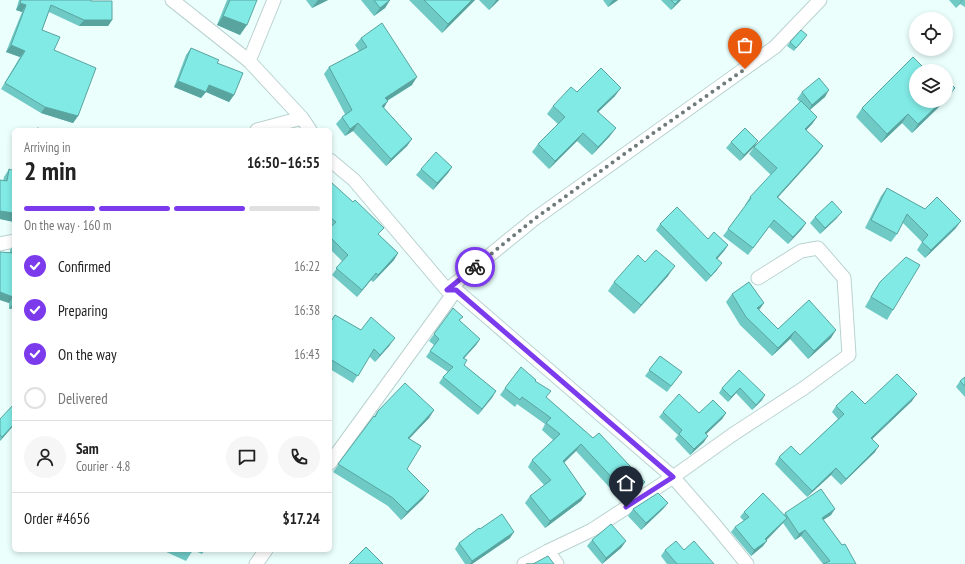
<!DOCTYPE html>
<meta charset="utf-8">
<style>
body{margin:0;font-family:"PT Sans Narrow",sans-serif;background:#f6f6f6;color:#222;height:100vh;display:flex;flex-direction:column;font-size:15px;white-space:nowrap}
*{box-sizing:border-box;margin:0}
p{font-size:13px;color:#767676}
.icon{flex:none;width:22px;height:22px;fill:none;stroke:currentColor;stroke-width:2;stroke-linecap:round;stroke-linejoin:round}
.map{position:relative;flex:1;overflow:hidden}
.sheet{position:absolute;left:12px;top:128px;width:320px;height:424px;display:flex;flex-direction:column;background:#fff;border-radius:6px;box-shadow:0 2px 6px #0003}
.sheet>*{flex:none}
.controls{position:absolute;left:909px;top:12px;display:grid;gap:8px}
.controls a{display:grid;place-items:center;width:44px;height:44px;border-radius:50%;background:#fff;box-shadow:0 2px 6px #0003;font-size:20px}
.pin{position:absolute;display:grid;place-items:center;width:34px;height:34px;color:#fff;margin:-41px -17px;border-radius:50% 50% 50% 0;rotate:-45deg;box-shadow:0 0 4px #0007}
.pin .icon{rotate:45deg}
.courier{position:absolute;display:grid;place-items:center;width:40px;height:40px;margin:-20px;border:3px solid #7c3aed;border-radius:50%;background:#fff;color:#222;box-shadow:0 1px 5px #0007}
.summary em{font-style:normal;font-weight:700}
.summary div{display:flex;flex-direction:column-reverse}
.summary{display:flex;align-items:center;justify-content:space-between;height:68px;padding:0 12px}
h1{font-size:26px;font-weight:700;line-height:30px}
.bar{display:grid;grid-template-columns:repeat(4,1fr);gap:6px 4px;align-content:center;height:48px;padding:0 12px}
.bar i{height:5px;border-radius:3px;background:#e0e0e0}
.bar .active{background:#7c3aed}
.bar p{grid-column:span 4}
.line{display:flex;align-items:center;gap:10px;padding:0 12px;border-top:1px solid #e0e0e0}
.line div{flex:1}
.round{display:grid;place-items:center;flex:none;width:42px;height:42px;border-radius:21px;background:#f6f6f6}
ol{padding:0 12px;list-style:none}
li{display:flex;align-items:center;gap:12px;height:44px}
li p{margin-inline-start:auto}
li .icon{padding:4px;border-radius:50%;background:#7c3aed;color:#fff;stroke-width:4}
li:last-child{color:#767676}
li i{width:22px;height:22px;border:2px solid #e0e0e0;border-radius:50%}
.map>svg:first-child{display:block}
</style>
<div class="map">
<svg width="965" height="564" viewBox="0 0 965 564">
<rect width="100%" height="100%" fill="#ebfffd"/>
<g fill="none" stroke-linecap="round" stroke-linejoin="round">
<g stroke="#bbd2d0" stroke-width="15">
<path id="minor" d="M172 0 249 61 302 118 310 130
M249 61 274 0
M257 130 302 118
M330 160 354 180 447 290H456L673 477 715 525 747 564
M0 244 14 241
M447 290 533 220 775 47 820 0
M330 463 456 290
M548 551 557 564
M256 564 266 550
M524 564 548 551 592 530 673 477 732 435 804 388 849 355 844 278 818 248 801 251 758 278"/>
</g>
<use href="#minor" stroke="#fff" stroke-width="13"/>
</g>
<path fill="#6fc9c5" d="M19 0H91V1L112 20 108 26H79L49 12 42 30 54 50 78 116 73 123 41 113 1 89 20 57 6 52 22 12 16 10Z
M227 0H257L240 35 217 25Z
M306 0H328L312 8Z
M361 0H390L385 8 374 16Z
M409 0H475L442 33Z
M479 0H499L489 10Z
M603 0H618L608 7Z
M661 0H681L671 10Z
M949 0H965V7L960 4 956 8Z
M361 38 412 85 387 101 384 108 412 139 407 146 386 166 353 131 345 136 336 124 342 117 345 114 324 74 329 67 359 51 355 45Z
M805 38 794 51 787 46 790 42Z
M191 48 234 95 229 102 206 92 201 98 174 87 186 55Z
M577 92 615 96 598 112 610 136 592 155 577 141 549 169 532 152 538 144 558 124 547 114 553 106Z
M802 92 825 97 810 110 817 117 812 124 806 130 823 146 818 153 778 197 806 223 801 230 788 244 769 227 748 255 723 236 746 205H745L750 197 771 175 749 154 754 147 800 102 797 99Z
M916 101H945L912 133 902 123 881 143 856 117 862 108Z
M758 141 740 161 726 148 731 142Z
M452 167 448 173 433 190 416 175 421 169Z
M9 169 14 171V222L0 219V180L3 181 4 177Z
M330 184 379 235 398 253 394 260 373 282 371 280 357 297 332 275 342 261 330 249Z
M887 188 925 209 961 221 955 229 925 258 917 250 922 242 903 223 897 234 891 242 865 228 881 196Z
M815 217 837 218 820 234 810 223Z
M660 224 708 239 728 245 724 251 717 259V270L706 282 656 230Z
M14 244V308L9 309V303L0 300V252L10 253V250Z
M645 262 668 276 634 314 608 291 614 282Z
M880 282 893 310 887 320 865 307 874 291Z
M732 294 764 303 759 310 778 329 809 300 831 338 808 359 790 339 772 356 740 325 726 302Z
M453 308 460 321 480 339 476 345 464 358V365L496 391 478 415 439 383 443 377 448 372 426 357 434 345 429 341Z
M335 315 361 330 390 345 375 362 369 356 353 383 330 369V322Z
M660 356 682 372 667 392 645 376Z
M739 370 762 400 752 410 736 393 728 402 719 393 722 388Z
M965 377V397L956 387 960 381Z
M535 381 546 397 593 438 645 482 640 489 622 501 576 451 564 463 586 494 581 501 545 528 525 503 530 496 544 485 528 467 532 460 553 440 542 430 545 424 517 404 515 407 500 395 505 388Z
M912 401 872 439 875 452 841 485 831 475 807 497 775 464 779 457 800 455 838 419 832 412 836 406Z
M434 410 429 418 409 439 407 469 423 499 401 520 388 506 333 472 378 411Z
M663 412 699 413H726L722 419 706 434 704 442 690 455 675 439 678 435 659 417Z
M0 419 14 425 0 441Z
M668 503 663 509 641 530 628 516 633 509Z
M744 512 784 515 785 513 831 515 823 520 856 564H823L801 536 795 540 783 523 766 540 763 546 751 556 731 532 735 527 744 521 740 517Z
M480 529 510 538 472 564H465L455 549 459 543Z
M592 540 626 541 621 548 602 564 587 546Z
M162 550H205L202 554 193 550 186 561Z
M665 550H684L714 564H667L661 556Z"/>
<path fill="#5aa4a0" d="M318 0H328L312 8Z
M390 0 385 8 374 16 380 8Z
M472 0H475L442 33 448 24Z
M496 0H499L489 10 495 2Z
M613 0H618L608 7 612 1Z
M679 0H681L671 10 675 4Z
M962 0H963L956 8Z
M20 3 26 5 22 12 16 10Z
M223 16 247 25 240 35 217 25Z
M84 20H112L108 26H79Z
M11 45 25 51 20 57 6 52Z
M417 77 412 85 380 105 385 98Z
M178 81 209 85 234 95 229 102 206 92 201 98 174 87Z
M621 88 615 96 591 119 597 111Z
M955 88 949 97 946 100V97Z
M829 90 825 97 808 111 812 105Z
M388 101 383 109 382 106Z
M942 101H945L912 133 918 124Z
M45 107 78 116 73 123 41 113Z
M908 114 902 123 881 143 887 134Z
M817 117 812 124 800 137 805 129Z
M358 123 353 131 345 136 350 129Z
M616 128 610 136 592 155 598 147Z
M583 133 577 141 549 169 555 161Z
M412 139 407 146 386 166 391 159Z
M758 141 754 147 740 161 744 155Z
M823 146 818 153 772 204 777 197Z
M452 167 448 173 433 190 437 183Z
M0 211 14 213V222L0 219Z
M842 212 837 218 820 234 825 228Z
M961 221 955 229 925 258 931 250Z
M806 223 801 230 788 244 793 237Z
M728 245 724 251 712 265 716 258Z
M398 253 394 260 373 282 378 275Z
M722 263 717 270 706 282 711 276Z
M675 266 668 276 634 314 641 305Z
M376 273 371 280 357 297 362 290Z
M0 292 13 297 9 303 0 300Z
M14 302V308L9 309Z
M764 303 758 311 757 308Z
M836 330 831 338 808 359 814 351Z
M795 331 790 339 772 356 778 348Z
M395 338 390 345 375 362 380 355Z
M480 339 476 345 459 364 463 358Z
M740 388 736 393 728 402 731 397Z
M496 391 492 398 478 415 482 409Z
M917 394 912 401 867 444 871 438Z
M765 395 762 400 752 410 756 405Z
M434 410 429 418 402 446 408 438Z
M726 413 722 419 701 439 705 433Z
M14 424V425L0 441 2 437Z
M708 436 704 442 690 455 694 449Z
M581 444 576 451 558 468 563 461Z
M879 446 875 452 841 485 846 479Z
M836 468 831 475 807 497 812 491Z
M645 482 640 489 622 501 627 494Z
M429 491 423 499 401 520 407 512Z
M586 494 581 501 545 528 550 521Z
M668 503 663 509 641 530 646 523Z
M835 509 831 515 817 524 822 518Z
M787 518 783 523 762 545 765 539Z
M805 530 801 536 795 540 799 534Z
M514 532 510 538 472 564H470L472 561Z
M626 541 621 548 602 564 606 558Z
M767 541 763 546 751 556 754 550Z"/>
<path fill="#81eae5" stroke="#5aa4a0" d="M21 0H91V1H112V20H84L51 5 42 30 60 37 54 50 96 68 78 116 45 107 5 83 25 51 11 45 26 5 20 3Z
M230 0H257L247 25 223 16Z
M374 0H390L380 8Z
M424 0H472L448 24Z
M671 0H679L675 4Z
M382 23 417 77 385 98 388 101 382 106 412 139 391 159 358 123 350 129 342 117 352 110 329 67 367 47 361 38Z
M801 30 807 35 796 48 790 42Z
M191 48 219 60 217 63 243 73 234 95 209 85 206 92 178 81Z
M913 57 927 71H916V101H942L918 124 908 114 887 134 862 108Z
M601 68 621 88 597 111 616 128 598 147 583 133 555 161 538 144 565 117 553 106 571 87 577 92Z
M819 78 829 90 812 105 802 92Z
M946 79 955 88 946 97Z
M801 101 817 117 805 129 823 146 777 197 806 223 793 237 774 220 753 248 728 229 751 198 750 197 777 168 754 147Z
M37 128 47 130H36Z
M745 128 758 141 744 155 731 142Z
M436 152 452 167 437 183 421 169Z
M9 169 14 171V213L0 211V180L7 181Z
M332 183 353 202 355 200 384 228 378 234 398 253 378 275 376 273 362 290 336 268 348 255 330 237V228L336 222 330 217V184H331Z
M887 188 925 209 937 197 961 221 931 250 922 242 928 235 907 214 897 234 871 220Z
M832 201 842 212 825 228 815 217Z
M677 207 708 239 714 232 728 245 716 258 722 263 711 276 660 224Z
M656 250 675 266 641 305 614 282 638 255 645 262Z
M0 252 14 253V252V302L13 297 0 292Z
M906 257 920 265 893 310 871 297 880 282Z
M749 282 764 303 757 308 778 329 809 300 836 330 814 351 795 331 778 348 746 317 732 294Z
M453 308 463 317 459 320 480 339 463 358 467 360 464 365 496 391 482 409 443 377 453 367 430 351 439 339 434 334Z
M335 315 361 330 371 317 395 338 380 355 374 349 358 376 330 359V323Z
M660 356 682 372 671 386 649 370Z
M521 367 536 380 535 381 551 391 546 397 593 438 599 433 645 482 627 494 581 444 563 461 586 494 550 521 530 496 551 480 532 460 560 434 546 423 551 418 522 397 520 400 505 388Z
M739 370 765 395 756 405 740 388 731 397 722 388Z
M897 374 917 394 871 438 879 446 846 479 836 468 812 491 779 457 791 446 800 455 844 414 836 406 852 391 865 404Z
M965 377V386L960 381Z
M405 383 434 410 408 438 421 446 407 469 429 491 407 512 393 498 338 464 374 416 375 417 378 411Z
M679 394 699 413 713 400 726 413 705 433 708 436 694 449 679 434 682 430 663 412Z
M14 404V424L2 437 0 435V419Z
M821 489 835 509 822 518 842 545 845 544 856 564H823L830 561 805 530 799 534 785 513Z
M658 493 668 503 646 523 633 509Z
M763 493 787 518 765 539 767 541 754 550 735 527 749 517 744 512Z
M502 514 514 532 472 561 459 543 479 528 480 529Z
M611 524 626 541 606 558 592 540Z
M676 541 684 550 694 541 714 564H677L665 550Z
M366 547 383 564H349Z
M188 550H193L192 552Z
M548 556 554 564H526H533Z"/>
<g fill="none" stroke-linecap="round" stroke-linejoin="round">
<path stroke="#6e7b7a" stroke-width="4" stroke-dasharray="0 7.2" d="M475 267 533 220 652 134 745 69"/>
<path stroke="#7c3aed" stroke-width="5" d="M475 267 447 290H456L673 477 626 507"/>
</g>
</svg>
<div class="controls">
<a><svg class="icon" aria-label="locate" viewBox="0 0 24 24"><circle cx="12" cy="12" r="6"/><path d="M12 2v4M12 18v4M2 12h4M18 12h4"/></svg></a>
<a><svg class="icon" aria-label="layers" viewBox="0 0 24 24"><path d="M12 4l9 5-9 5-9-5zM3 14l9 5 9-5"/></svg></a>
</div>
<div class="pin" style="left:745px;top:69px;background:#ea580c"><svg class="icon" aria-label="bag" viewBox="0 0 24 24"><path d="M5 8h14l-1 12H6zM9 8a3 3 0 0 1 6 0"/></svg></div>
<div class="pin" style="left:626px;top:507px;background:#1f2937"><svg class="icon" aria-label="home" viewBox="0 0 24 24"><path d="M3 11l9-7 9 7M6 9v11h12V9"/></svg></div>
<div class="courier" style="left:475px;top:267px"><svg class="icon" aria-label="bike" viewBox="0 0 24 24"><circle cx="6" cy="16" r="4"/><circle cx="18" cy="16" r="4"/><path d="M6 16l4-8h5l3 8M10 8l3 8H6M13 5h3"/></svg></div>
<section class="sheet">
<div class="summary"><div><h1>2 min</h1><p>Arriving in</p></div><em>16:50–16:55</em></div>
<div class="bar"><i class="active"></i><i class="active"></i><i class="active"></i><i></i><p>On the way · 160 m</p></div>
<ol>
<li><svg class="icon" aria-label="check" viewBox="0 0 24 24"><path d="M5 12l5 5 9-10"/></svg>Confirmed<p>16:22</p></li>
<li><svg class="icon" aria-label="check" viewBox="0 0 24 24"><path d="M5 12l5 5 9-10"/></svg>Preparing<p>16:38</p></li>
<li><svg class="icon" aria-label="check" viewBox="0 0 24 24"><path d="M5 12l5 5 9-10"/></svg>On the way<p>16:43</p></li>
<li><i></i>Delivered</li>
</ol>
<div class="line" style="height:72px"><a class="round"><svg class="icon" aria-label="person" viewBox="0 0 24 24"><circle cx="12" cy="8" r="4"/><path d="M4 21q1-7 8-7t8 7"/></svg></a><div><b>Sam</b><p>Courier · 4.8</p></div><a class="round"><svg class="icon" aria-label="chat" viewBox="0 0 24 24"><path d="M4 5h16v11H9l-5 4z"/></svg></a><a class="round"><svg class="icon" aria-label="phone" viewBox="0 0 24 24"><path d="M5 4h4l2 5-3 2q2 4 5 5l2-3 5 2v4C11 20 4 13 5 4z"/></svg></a></div>
<div class="line" style="height:52px"><div>Order #4656</div><b>$17.24</b></div>
</section>
</div>
